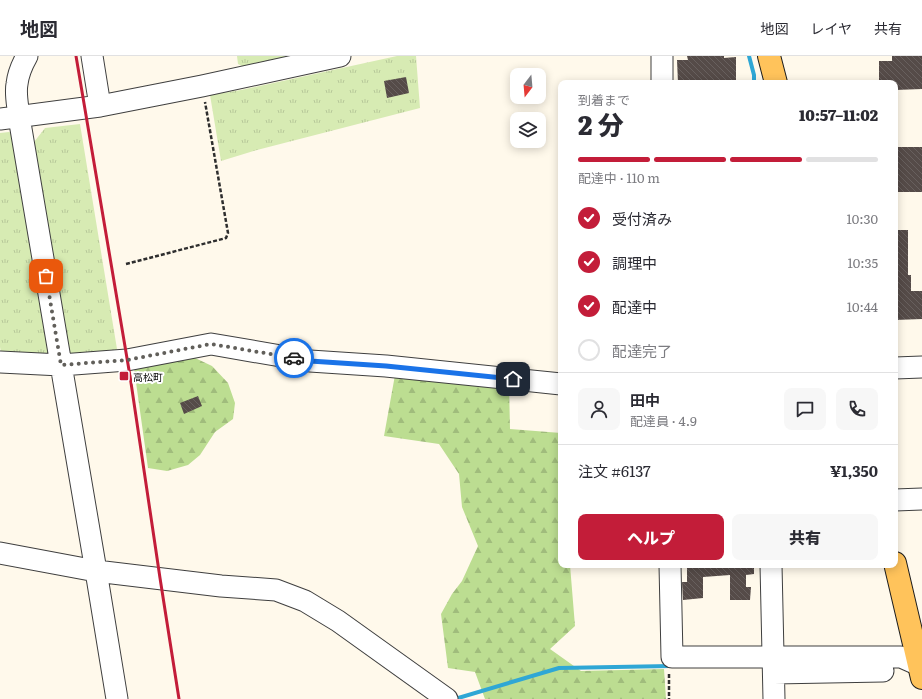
<!DOCTYPE html>
<html lang="ja">
<meta charset="utf-8">
<style>
body{margin:0;font-family:Literata,"Noto Sans JP",serif;background:#f7f7f7;color:#2b2b33;height:100vh;display:flex;flex-direction:column;font-size:15px;white-space:nowrap}
*{box-sizing:border-box;margin:0}
p{font-size:13px;color:#7c7c81}
.icon{flex:none;width:22px;height:22px;fill:none;stroke:currentColor;stroke-width:2;stroke-linecap:round;stroke-linejoin:round}
.map{position:relative;flex:1;overflow:hidden}
.drawer{position:absolute;left:558px;top:24px;width:340px;height:488px;display:flex;flex-direction:column;background:#fff;border-radius:8px;box-shadow:0 2px 10px #0003}
.drawer>*{flex:none}
.needle{width:26px;rotate:196deg}
.fabs{position:absolute;left:510px;top:12px;display:grid;gap:8px}
.fabs a{display:grid;place-items:center;width:36px;height:36px;border-radius:8px;background:#fff;box-shadow:0 2px 10px #0003;font-size:20px}
.pin{position:absolute;display:grid;place-items:center;width:34px;height:34px;color:#fff;margin:-17px;border-radius:8px;box-shadow:0 2px 6px #0006}
.courier{position:absolute;display:grid;place-items:center;width:40px;height:40px;margin:-20px;border:3px solid #1a73e8;border-radius:50%;background:#fff;color:#222;box-shadow:0 1px 5px #0007}
.overview em{font-style:normal;font-weight:800}
.overview div{display:flex;flex-direction:column-reverse}
.overview{display:flex;align-items:center;justify-content:space-between;height:68px;padding:0 20px}
h1{font-size:26px;font-weight:800;line-height:30px}
.bar{display:grid;grid-template-columns:repeat(4,1fr);gap:6px 4px;align-content:center;height:48px;padding:0 20px}
.bar i{height:5px;border-radius:3px;background:#e1e1e2}
.bar .current{background:#c31d39}
.bar p{grid-column:span 4}
.line{display:flex;align-items:center;gap:10px;padding:0 20px;border-top:1px solid #e1e1e2}
.line div{flex:1}
.round{display:grid;place-items:center;flex:none;width:42px;height:42px;border-radius:8px;background:#f7f7f7}
ol{padding:0 20px;list-style:none}
li{display:flex;align-items:center;gap:12px;height:44px}
li p{margin-inline-start:auto}
li .icon{padding:4px;border-radius:50%;background:#c31d39;color:#fff;stroke-width:4}
li:last-child{color:#7c7c81}
li i{width:22px;height:22px;border:2px solid #e1e1e2;border-radius:50%}
.button{display:flex;gap:8px;margin-top:auto;padding:8px 20px}
.button a{flex:1;height:46px;border-radius:8px;background:#c31d39;color:#fff;font-size:16px;font-weight:800;line-height:46px;text-align:center}
.button a+a{background:#f7f7f7;color:#2b2b33}
header{display:flex;align-items:center;gap:24px;box-sizing:border-box;height:56px;padding:0 20px;background:#fff;border-bottom:1px solid #e1e1e2}
header strong{font-size:19px}
nav{display:flex;gap:22px;margin-inline-start:auto;font-size:14px}
.map>svg:first-child{display:block}
</style>
<header>
<strong>地図</strong>
<nav><a>地図</a><a>レイヤ</a><a>共有</a></nav>
</header>
<div class="map">
<svg width="922" height="643" viewBox="0 0 922 643">
<defs>
<pattern id="grass-tufts" width="24" height="20" patternUnits="userSpaceOnUse"><rect width="24" height="20" fill="#d7ebb3"/><path d="M3 7l-1-3M5 7V3M7 7l1-3M15 17l-1-3M17 17v-4M19 17l1-3" fill="none" stroke="#b7c899"/></pattern>
<pattern id="forest-firs" width="22" height="20" patternUnits="userSpaceOnUse"><rect width="22" height="20" fill="#bcdd91"/><path d="M5 1l3.5 6h-7zM16 11l3.5 6h-7z" fill="#a0bc7c"/></pattern>
<pattern id="building-back-hatch" width="6" height="6" patternUnits="userSpaceOnUse"><rect width="6" height="6" fill="#554b48"/><path d="M-1 5l2 2M0 0l6 6M5-1l2 2" fill="none" stroke="#68605e"/></pattern>
</defs>
<rect width="100%" height="100%" fill="#fff9eb"/>
<path fill="url(#grass-tufts)" d="M237 0H289V4L246 12 238 8Z
M397 0H416L420 52 257 94 221 105 210 39 241 34Z
M80 68 117 293 110 302 74 303 67 291 34 86 45 72Z
M9 76 12 77 51 296 42 305 2 302 0 291V77Z"/>
<path fill="url(#forest-firs)" d="M193 301 212 310 228 327 235 347 233 363 215 376 200 399 188 409 167 415 148 412 134 312Z
M395 319 509 328 510 373 561 377V509H570L575 570 550 593 581 615 664 613 666 643H485L475 616 448 612 441 558 452 538 462 525 478 490 462 451 459 418 439 388 384 380Z"/>
<g fill="none" stroke-linecap="round" stroke-linejoin="round">
<path stroke="#2fa7d5" stroke-width="4" d="M749 0 754 19V27
M455 643 559 612 671 610"/>
</g>
<path fill="url(#building-back-hatch)" d="M687 0H724V2L736 1V27H678L677 4H688Z
M892 0H922V33L895 34V27H879V5H892Z
M406 21 409 37 387 42 384 25Z
M895 91H922V136H895Z
M895 174H908V219H911V235H922V263L895 264Z
M198 340 202 350 184 358 180 347Z
M687 509H754V518L746 519V531H751L750 544H730V519L703 521V542L683 544 682 526H687Z"/>
<g fill="none" stroke-linecap="round" stroke-linejoin="round">
<g stroke="#3f3f3f" stroke-width="23">
<path id="minor" d="M27 0C23 7 18 19 17 28 15 38 18 50 19 61L96 515 117 643
M92 0 100 50
M662 0V27
M0 63 100 50 202 30 340 0
M0 306 61 309 127 304 211 288 310 305 386 310 561 328
M895 312 922 311
M895 444 922 443
M0 497 96 515 221 530 276 534 305 545 338 565 447 643
M670 509 672 601H901L919 609
M771 509 774 643
M774 617 883 615"/>
</g>
<g stroke="#1d1d1d" stroke-width="24">
<path id="major" d="M769 0 776 27
M895 507 922 622"/>
</g>
<path stroke="#2e2e2e" stroke-width="2.5" stroke-dasharray="4 2" stroke-linecap="butt" d="M126 208 226 182 228 177 205 46
M669 618V643"/>
<use href="#minor" stroke="#fff" stroke-width="21"/>
<use href="#major" stroke="#ffc35b" stroke-width="22"/>
<path stroke="#c31d39" stroke-width="3" d="M76 0 130 320 160 522 179 643"/>
</g>
<g fill="none" stroke-linecap="round" stroke-linejoin="round">
<path stroke="#615f5a" stroke-width="4" stroke-dasharray="0 7.2" d="M46 220 61 309 127 304 211 288 294 302"/>
<path stroke="#1a73e8" stroke-width="5" d="M294 302 310 305 386 310 513 323"/>
</g>
<rect fill="#c31d39" stroke="#fff" stroke-width="1.5" x="119" y="315" width="10" height="10" rx="2"/>
<g text-anchor="middle" dominant-baseline="central" stroke-width="4" stroke-linejoin="round" paint-order="stroke">
<g font-size="10" fill="#0c0c0c" stroke="#fff" text-anchor="start">
<text x="133" y="320">高松町</text>
</g>
</g>
</svg>
<div class="fabs">
<a><svg class="needle" viewBox="-14 -14 28 28"><path d="M0-13l5 13h-10z" fill="#e53935"/><path d="M0 13l5-13h-10z" fill="#7c7c81"/></svg></a>
<a><svg class="icon" aria-label="layers" viewBox="0 0 24 24"><path d="M12 4l9 5-9 5-9-5zM3 14l9 5 9-5"/></svg></a>
</div>
<div class="pin" style="left:46px;top:220px;background:#ea580c"><svg class="icon" aria-label="bag" viewBox="0 0 24 24"><path d="M5 8h14l-1 12H6zM9 8a3 3 0 0 1 6 0"/></svg></div>
<div class="pin" style="left:513px;top:323px;background:#1f2937"><svg class="icon" aria-label="home" viewBox="0 0 24 24"><path d="M3 11l9-7 9 7M6 9v11h12V9"/></svg></div>
<div class="courier" style="left:294px;top:302px"><svg class="icon" aria-label="car" viewBox="0 0 24 24"><path d="M5 17H2v-5l4-1 3-4h7l3 4 3 1v5h-3M9 17h6M6 11h13"/><circle cx="7" cy="17" r="2"/><circle cx="17" cy="17" r="2"/></svg></div>
<section class="drawer">
<div class="overview"><div><h1>2 分</h1><p>到着まで</p></div><em>10:57–11:02</em></div>
<div class="bar"><i class="current"></i><i class="current"></i><i class="current"></i><i></i><p>配達中 · 110 m</p></div>
<ol>
<li><svg class="icon" aria-label="check" viewBox="0 0 24 24"><path d="M5 12l5 5 9-10"/></svg>受付済み<p>10:30</p></li>
<li><svg class="icon" aria-label="check" viewBox="0 0 24 24"><path d="M5 12l5 5 9-10"/></svg>調理中<p>10:35</p></li>
<li><svg class="icon" aria-label="check" viewBox="0 0 24 24"><path d="M5 12l5 5 9-10"/></svg>配達中<p>10:44</p></li>
<li><i></i>配達完了</li>
</ol>
<div class="line" style="height:72px"><a class="round"><svg class="icon" aria-label="person" viewBox="0 0 24 24"><circle cx="12" cy="8" r="4"/><path d="M4 21q1-7 8-7t8 7"/></svg></a><div><b>田中</b><p>配達員 · 4.9</p></div><a class="round"><svg class="icon" aria-label="chat" viewBox="0 0 24 24"><path d="M4 5h16v11H9l-5 4z"/></svg></a><a class="round"><svg class="icon" aria-label="phone" viewBox="0 0 24 24"><path d="M5 4h4l2 5-3 2q2 4 5 5l2-3 5 2v4C11 20 4 13 5 4z"/></svg></a></div>
<div class="line" style="height:52px"><div>注文 #6137</div><b>¥1,350</b></div>
<div class="button"><a>ヘルプ</a><a>共有</a></div>
</section>
</div>
